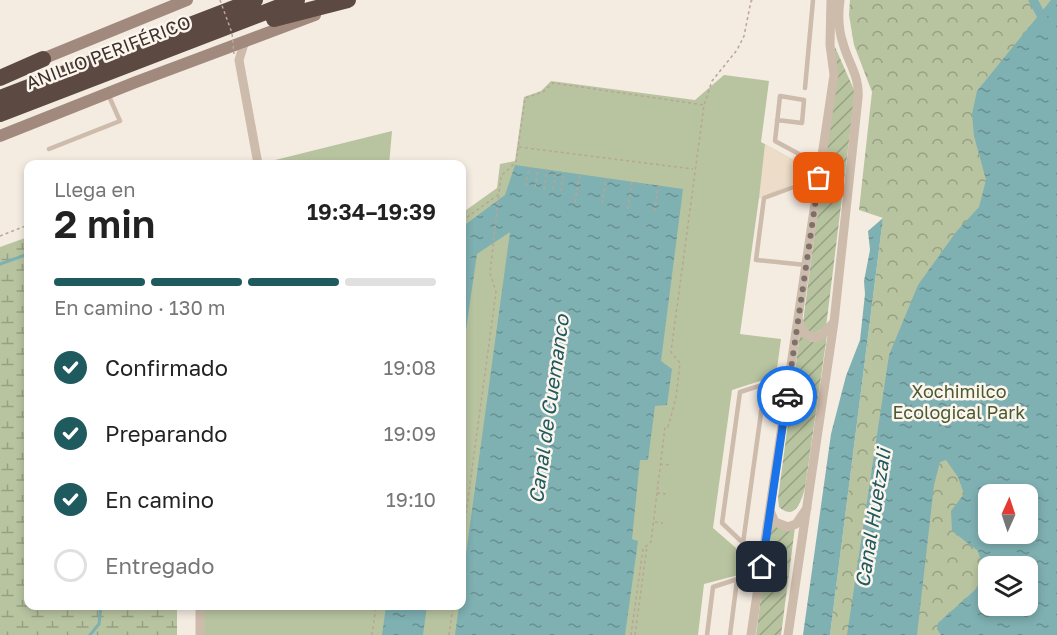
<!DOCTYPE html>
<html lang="es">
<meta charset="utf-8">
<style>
body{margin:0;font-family:"Golos Text",sans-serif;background:#f2f2f2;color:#222;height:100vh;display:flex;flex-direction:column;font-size:22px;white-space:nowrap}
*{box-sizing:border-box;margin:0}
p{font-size:20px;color:#767676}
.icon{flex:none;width:33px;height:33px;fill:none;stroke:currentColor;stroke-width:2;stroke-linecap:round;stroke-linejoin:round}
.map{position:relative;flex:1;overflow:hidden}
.details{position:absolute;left:24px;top:160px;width:442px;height:450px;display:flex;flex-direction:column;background:#fff;border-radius:12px;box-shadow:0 3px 9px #0003}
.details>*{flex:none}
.needle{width:39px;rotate:3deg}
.tools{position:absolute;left:978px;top:484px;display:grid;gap:12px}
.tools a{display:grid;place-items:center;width:60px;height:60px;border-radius:12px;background:#fff;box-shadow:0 3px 9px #0003;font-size:30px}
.pin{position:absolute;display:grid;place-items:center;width:51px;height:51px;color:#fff;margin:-26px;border-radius:12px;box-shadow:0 3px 9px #0006}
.courier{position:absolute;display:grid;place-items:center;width:60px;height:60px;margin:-30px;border:4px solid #1a73e8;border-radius:50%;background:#fff;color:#222;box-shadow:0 2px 8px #0007}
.headline em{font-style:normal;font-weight:600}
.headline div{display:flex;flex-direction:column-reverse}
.headline{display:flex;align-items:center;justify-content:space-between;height:102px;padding:0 30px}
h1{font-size:39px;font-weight:600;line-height:45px}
.bar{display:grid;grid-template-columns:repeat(4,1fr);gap:9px 6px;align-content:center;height:72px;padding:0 30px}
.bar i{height:8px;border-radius:4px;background:#e0e0e0}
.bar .current{background:#1f5a5e}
.bar p{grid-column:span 4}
ol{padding:0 30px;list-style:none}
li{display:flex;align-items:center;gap:18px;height:66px}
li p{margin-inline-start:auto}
li .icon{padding:6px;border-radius:50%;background:#1f5a5e;color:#fff;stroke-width:4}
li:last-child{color:#767676}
li i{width:33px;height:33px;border:3px solid #e0e0e0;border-radius:50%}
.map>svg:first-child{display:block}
</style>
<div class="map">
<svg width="1057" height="635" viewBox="0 0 1057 635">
<defs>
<pattern id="wetland-marsh" width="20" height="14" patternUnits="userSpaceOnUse" patternTransform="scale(1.5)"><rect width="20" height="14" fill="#b8c4a0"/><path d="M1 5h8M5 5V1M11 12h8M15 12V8" fill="none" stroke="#97a083"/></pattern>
<pattern id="park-crowns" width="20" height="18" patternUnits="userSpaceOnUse" patternTransform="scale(1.5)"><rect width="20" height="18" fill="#b8c4a0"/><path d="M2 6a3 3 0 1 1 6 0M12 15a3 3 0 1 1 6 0" fill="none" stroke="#97a083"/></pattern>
<pattern id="garden-furrows" width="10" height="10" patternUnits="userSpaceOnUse" patternTransform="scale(1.5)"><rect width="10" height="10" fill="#b8c4a0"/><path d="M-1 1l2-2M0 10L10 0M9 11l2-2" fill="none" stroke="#97a083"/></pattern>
<pattern id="water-ripples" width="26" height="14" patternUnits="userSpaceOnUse" patternTransform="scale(1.5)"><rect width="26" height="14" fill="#7fb0b2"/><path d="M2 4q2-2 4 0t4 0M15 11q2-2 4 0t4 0" fill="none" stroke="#699091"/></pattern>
</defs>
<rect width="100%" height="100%" fill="#f4ebe1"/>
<path fill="url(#wetland-marsh)" d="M28 237V606H177V635H0V247Z"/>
<path fill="url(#park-crowns)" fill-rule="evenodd" d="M850 0H1057V635H830L883 218 859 210 872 92 854 45 849 15ZM988 495H1028V534H988ZM988 567H1028V606H988Z"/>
<path fill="url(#garden-furrows)" d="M835 47 855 92 826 327 812 335 806 331 803 322 835 79Z
M800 334 812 342 827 335 805 488C801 502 795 521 779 507L778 498Z
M771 522 795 527 781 635H756Z"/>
<path fill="#b8c4a0" d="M724 75 769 81 761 142 804 166 802 180 759 198 740 334 781 339 776 376 732 390 713 528 751 561 750 572 704 584 698 635H202V606H462V213L497 188 500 164 515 161 524 97 541 91 551 81 695 100Z
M392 131 389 165H256L259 164Z"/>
<path fill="#ecdcc8" d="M765 144 804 166 802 180 759 198Z"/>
<path fill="url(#water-ripples)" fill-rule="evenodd" d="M1051 0H1057V635H941L937 629 938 623 975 590 985 574 978 551 952 531 951 511 964 494 958 477 946 460 940 462 934 485 917 635H847L889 355 918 285 956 232 979 207 986 180 974 136 972 114 977 91ZM988 495H1028V534H988ZM988 567H1028V606H988Z
M515 165 683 189 661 361 672 369 667 405 655 406 648 460H640L632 539 638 541 625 635H455L459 606H462V583L510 232 477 254 462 358V227L505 195Z
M883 218 830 635H803L831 434 846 376 860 340 865 294 864 281 870 250 868 231Z
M386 606H427L423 635H382Z"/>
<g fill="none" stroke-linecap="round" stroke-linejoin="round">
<path stroke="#7fb0b2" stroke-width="3" d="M0 264 28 254
M90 635 99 624 101 606"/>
<path stroke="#7fb0b2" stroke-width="9" d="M1033 0 1057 45"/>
<path stroke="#b9a596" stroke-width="1.5" stroke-dasharray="3 3" stroke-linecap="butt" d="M519 147 693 169
M526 186 529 167
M535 187 538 168
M544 189 547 169
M553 189 556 171
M561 191 564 172
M575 202 580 174
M602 203 606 178
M628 209 632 182
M655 211 658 186
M462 221 499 194 501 176 516 162 525 98 543 92 553 83 704 105
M0 236 28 225
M660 464 671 465
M657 493 667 494
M655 522 663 523
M462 543 496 292 490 273 499 194
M372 635 376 606
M449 635 453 606
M631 635 643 549 651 542 665 427H668L676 398 680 363 671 352 704 105 712 81 737 50 744 36 751 1 755 0
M635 635 647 546"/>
<path stroke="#cdbbac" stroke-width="4.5" d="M805 88 813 0
M777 120 802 123 804 100 780 96 775 141 821 166
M49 149 120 121 108 94
M806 265 756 260 764 198 818 178
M765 384 743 543 722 523 740 392 790 376
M707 635 713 587 759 572
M730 635 737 580"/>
<path stroke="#cdbbac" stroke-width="9" d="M245 41 239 60 258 164 253 165
M799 321 803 333 815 338 823 334 834 322
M771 513 775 522 788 527 796 524 807 508
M200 635V606
M751 635 834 75 830 45 831 0
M788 635 834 322 858 98C860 76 848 63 843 43 838 29 838 15 840 0"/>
<path stroke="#a18a7d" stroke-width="12" d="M35 62 187 0
M0 136 136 82 315 15"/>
<path stroke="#5c4a42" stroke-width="16" d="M274 19 348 0
M0 78 43 59
M0 98 255 0
M0 114 297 0"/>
<path stroke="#b9a596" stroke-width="1.5" stroke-dasharray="3 3" stroke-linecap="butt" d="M220 0 232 33 234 54"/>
</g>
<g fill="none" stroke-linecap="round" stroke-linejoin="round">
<path stroke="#7c716b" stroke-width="6" stroke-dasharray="0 10.8" d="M787 396 819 178"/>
<path stroke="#1a73e8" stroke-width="8" d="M762 567 787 396"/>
</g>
<g text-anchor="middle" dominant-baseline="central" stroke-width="5" stroke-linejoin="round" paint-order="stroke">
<g font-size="18" fill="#3b302b" stroke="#fbf5ee">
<text transform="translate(108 52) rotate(-21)">ANILLO PERIFÉRICO</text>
</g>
<g font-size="18" fill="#4a5a2e" stroke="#fbf5ee">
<text x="959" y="391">Xochimilco<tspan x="959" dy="21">Ecological Park</tspan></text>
</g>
<g font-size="20" font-style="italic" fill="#1f5a5e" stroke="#fbf5ee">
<text transform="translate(548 409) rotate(-82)">Canal de Cuemanco</text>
<text transform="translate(872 518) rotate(-81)">Canal Huetzali</text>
</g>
</g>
</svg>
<div class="tools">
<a><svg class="needle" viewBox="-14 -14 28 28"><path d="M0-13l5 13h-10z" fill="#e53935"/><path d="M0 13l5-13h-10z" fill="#767676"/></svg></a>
<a><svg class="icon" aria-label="layers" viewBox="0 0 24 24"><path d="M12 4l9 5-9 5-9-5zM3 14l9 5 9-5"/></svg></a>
</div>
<div class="pin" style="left:819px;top:178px;background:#ea580c"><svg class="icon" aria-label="bag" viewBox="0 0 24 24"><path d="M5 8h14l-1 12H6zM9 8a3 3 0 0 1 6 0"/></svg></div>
<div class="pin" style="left:762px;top:567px;background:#1f2937"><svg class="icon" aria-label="home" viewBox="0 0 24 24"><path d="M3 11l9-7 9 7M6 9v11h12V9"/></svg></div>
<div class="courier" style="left:787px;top:396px"><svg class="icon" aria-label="car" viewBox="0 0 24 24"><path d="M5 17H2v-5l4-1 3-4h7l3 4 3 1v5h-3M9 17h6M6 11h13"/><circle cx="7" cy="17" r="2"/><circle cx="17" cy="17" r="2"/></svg></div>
<section class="details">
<div class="headline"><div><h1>2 min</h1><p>Llega en</p></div><em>19:34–19:39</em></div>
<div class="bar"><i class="current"></i><i class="current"></i><i class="current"></i><i></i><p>En camino · 130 m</p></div>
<ol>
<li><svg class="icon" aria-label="check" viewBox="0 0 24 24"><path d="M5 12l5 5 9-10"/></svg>Confirmado<p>19:08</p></li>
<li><svg class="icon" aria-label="check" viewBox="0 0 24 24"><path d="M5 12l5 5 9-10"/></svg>Preparando<p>19:09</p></li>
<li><svg class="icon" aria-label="check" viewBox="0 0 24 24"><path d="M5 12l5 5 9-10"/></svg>En camino<p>19:10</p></li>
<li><i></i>Entregado</li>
</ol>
</section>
</div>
